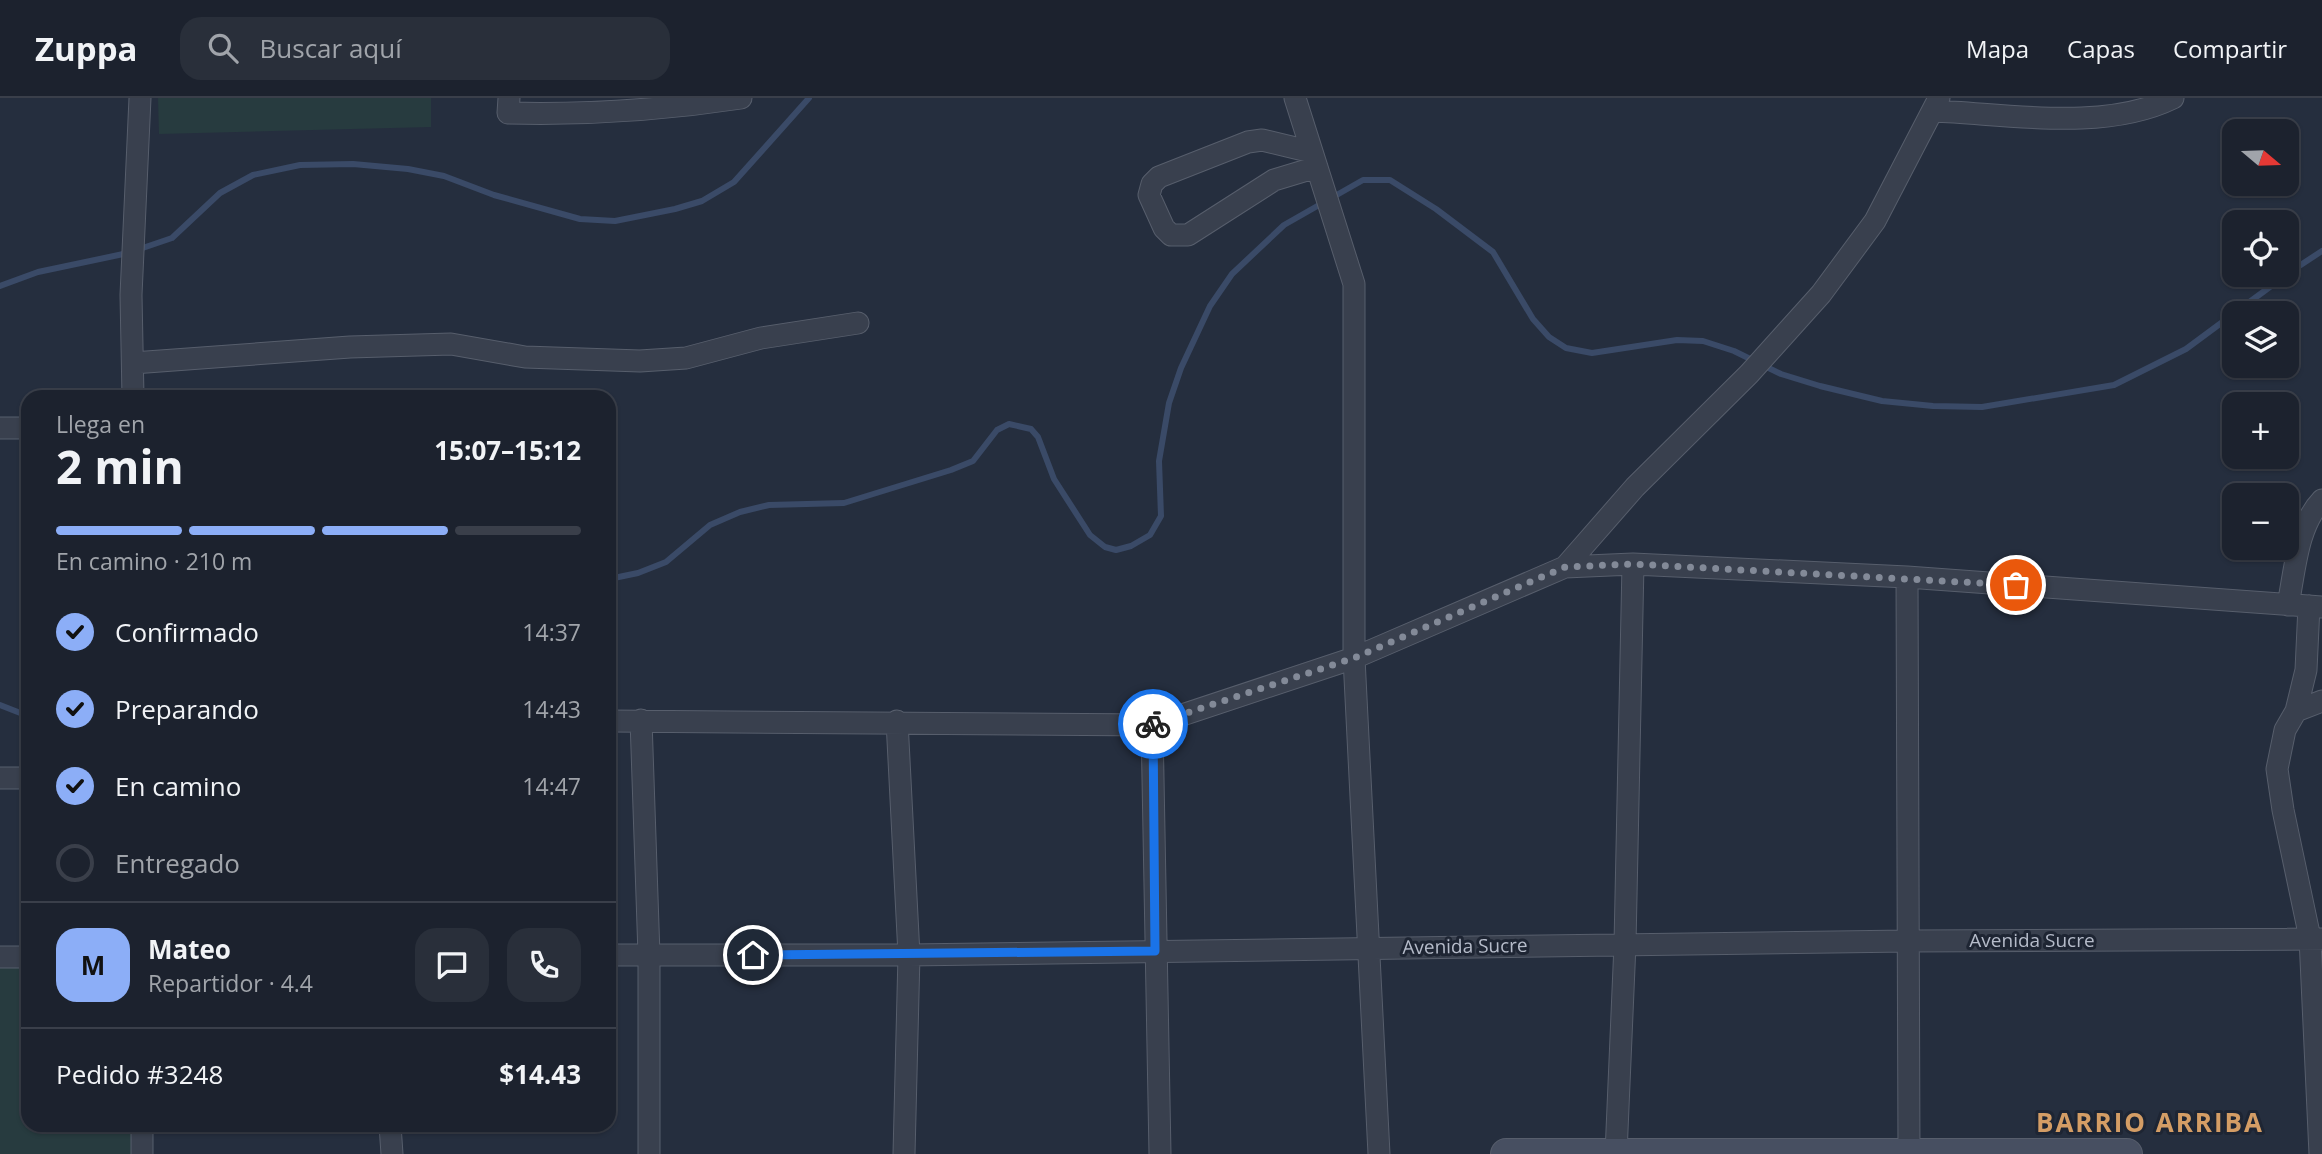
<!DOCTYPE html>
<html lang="es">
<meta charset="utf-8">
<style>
body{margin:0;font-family:"Open Sans",sans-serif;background:#292f3a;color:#f1f3f6;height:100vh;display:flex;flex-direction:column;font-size:26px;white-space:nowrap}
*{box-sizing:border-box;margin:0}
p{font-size:23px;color:#a0a4aa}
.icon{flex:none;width:38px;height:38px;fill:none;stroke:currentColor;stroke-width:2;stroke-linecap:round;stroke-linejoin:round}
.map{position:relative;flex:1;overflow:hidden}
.side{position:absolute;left:21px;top:292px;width:595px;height:742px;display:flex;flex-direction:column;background:#1c222e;border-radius:21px;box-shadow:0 2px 5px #0004,0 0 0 2px #3a3f4a}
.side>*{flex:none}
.needle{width:46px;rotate:109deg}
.buttons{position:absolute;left:2222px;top:21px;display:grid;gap:14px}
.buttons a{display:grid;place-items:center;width:77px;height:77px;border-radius:14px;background:#1c222e;box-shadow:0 2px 5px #0004,0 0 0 2px #3a3f4a;font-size:35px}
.pin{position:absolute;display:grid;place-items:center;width:60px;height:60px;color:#fff;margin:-30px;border:4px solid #fff;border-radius:50%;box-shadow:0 2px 7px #0007}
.courier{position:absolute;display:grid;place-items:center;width:70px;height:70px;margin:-35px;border:5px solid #1a73e8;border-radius:50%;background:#fff;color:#222;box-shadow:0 2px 9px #0007}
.head em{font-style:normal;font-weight:700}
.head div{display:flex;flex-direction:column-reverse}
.head{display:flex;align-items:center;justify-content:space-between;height:119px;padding:0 35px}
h1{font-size:46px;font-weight:700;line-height:52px}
.bar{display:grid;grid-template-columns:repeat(4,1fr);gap:10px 7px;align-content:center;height:84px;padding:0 35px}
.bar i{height:9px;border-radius:5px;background:#3a3f4a}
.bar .current{background:#8caef7}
.bar p{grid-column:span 4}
.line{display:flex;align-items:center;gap:18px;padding:0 35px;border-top:2px solid #3a3f4a}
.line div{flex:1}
.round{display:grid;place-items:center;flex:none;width:74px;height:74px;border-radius:21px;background:#292f3a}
ol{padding:0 35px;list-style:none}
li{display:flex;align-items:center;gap:21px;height:77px}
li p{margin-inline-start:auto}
li .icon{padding:7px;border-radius:50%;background:#8caef7;color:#111;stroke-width:4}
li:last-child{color:#a0a4aa}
li i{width:38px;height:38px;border:4px solid #3a3f4a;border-radius:50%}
header{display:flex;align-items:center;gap:42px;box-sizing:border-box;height:98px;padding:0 35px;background:#1c222e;border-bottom:2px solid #3a3f4a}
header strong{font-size:33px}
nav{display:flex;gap:38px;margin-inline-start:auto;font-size:24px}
.search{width:490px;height:63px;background:#292f3a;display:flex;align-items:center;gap:18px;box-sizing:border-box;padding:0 24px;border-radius:21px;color:#a0a4aa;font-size:26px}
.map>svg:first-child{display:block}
</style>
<header>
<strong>Zuppa</strong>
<div class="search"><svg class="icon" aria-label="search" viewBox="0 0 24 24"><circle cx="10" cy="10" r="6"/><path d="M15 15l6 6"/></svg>Buscar aquí</div>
<nav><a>Mapa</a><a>Capas</a><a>Compartir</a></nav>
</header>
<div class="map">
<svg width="2322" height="1056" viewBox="0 0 2322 1056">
<rect width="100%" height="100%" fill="#252e3e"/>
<path fill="#273b3f" d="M158 0H431V29L159 36Z
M0 859H28V1027H142V1056H0Z"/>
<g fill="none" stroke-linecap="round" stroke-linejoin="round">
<path stroke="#3a4a67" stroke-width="6" d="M2287 176 2322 153
M0 188 38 174 128 155 172 140 220 95 253 77 300 67 353 66 408 71 444 78 494 97 580 121 615 123 675 111 702 103 734 84 809 0
M609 481 638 475 666 464 710 427 740 414 769 407 844 405 951 372 973 363 997 332 1009 326 1031 331 1038 339 1054 381 1090 437 1105 449 1116 452 1131 448 1150 437 1161 418 1159 363 1169 305 1181 270 1210 208 1232 176 1284 127 1363 82H1390L1436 111 1493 154 1533 221 1549 239 1566 250 1592 255 1677 242 1703 243 1734 253 1781 276 1820 288 1882 303 1933 308 1982 309 2114 287 2186 251 2286 177
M0 607 28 618"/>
<g stroke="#575e6c" stroke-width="23">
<path id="minor" d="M509 0 508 15C587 17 663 12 741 0
M1295 0 1354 186V560L1379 1056
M1934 13C2008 16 2104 34 2173 0
M1312 54 1262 42 1248 44 1159 79 1152 86 1149 97 1164 130 1171 137H1188L1274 82 1317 69
M133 265 350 249 451 246 525 259 640 263 686 260 761 240 858 225
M133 299 131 197 140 0
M0 330H28
M1565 469 1635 389 1749 276 1821 196 1875 123 1939 0
M1907 479 1909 1056
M2288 507C2295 472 2297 428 2322 402
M2309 508 2306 572 2296 613 2285 632 2277 671 2283 712 2310 840 2320 1056
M2296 613 2322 603
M641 622 649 857V1056
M609 623 1152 627 1354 560 1565 469 1633 466 1907 479 2322 509
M897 623 909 857 904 1056
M1152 627 1160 1056
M0 680H28
M609 857H909L1907 843 2322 841
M0 859H28
M390 1027 392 1056
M142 1056V1027
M1616 1056 1625 846 1633 466"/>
</g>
<g stroke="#575e6c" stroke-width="32">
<path id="secondary" d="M1506 1056H2127"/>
</g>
<use href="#minor" stroke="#39404e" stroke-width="21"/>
<use href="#secondary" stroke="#474f61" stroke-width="30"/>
</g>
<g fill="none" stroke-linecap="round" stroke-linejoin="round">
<path stroke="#838a98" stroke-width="7" stroke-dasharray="0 12.6" d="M1153 626 1354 560 1565 469 1633 466 2016 487"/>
<path stroke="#1a73e8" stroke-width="9" d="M753 857 1155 853 1153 626"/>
</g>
<g text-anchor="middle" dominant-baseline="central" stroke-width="6" stroke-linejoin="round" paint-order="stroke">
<g font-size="19" fill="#b5bbc9" stroke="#1e2533">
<text x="2032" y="842">Avenida Sucre</text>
<text transform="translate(1465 848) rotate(-1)">Avenida Sucre</text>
</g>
<g font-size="26" font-weight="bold" letter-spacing="2" fill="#d49d65" stroke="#1e2533">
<text x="2150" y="1024">BARRIO ARRIBA</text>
</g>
</g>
</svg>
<div class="buttons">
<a><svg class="needle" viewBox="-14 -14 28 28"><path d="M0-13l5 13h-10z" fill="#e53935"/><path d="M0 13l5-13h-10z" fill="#a0a4aa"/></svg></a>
<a><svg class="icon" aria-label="locate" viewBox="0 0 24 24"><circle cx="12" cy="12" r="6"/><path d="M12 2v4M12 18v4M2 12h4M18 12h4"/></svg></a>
<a><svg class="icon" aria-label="layers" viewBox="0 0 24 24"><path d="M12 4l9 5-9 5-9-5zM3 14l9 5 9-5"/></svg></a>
<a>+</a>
<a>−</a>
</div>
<div class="pin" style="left:2016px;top:487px;background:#ea580c"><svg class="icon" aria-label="bag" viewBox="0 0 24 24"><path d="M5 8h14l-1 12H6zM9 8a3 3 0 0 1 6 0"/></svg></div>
<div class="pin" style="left:753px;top:857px;background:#1f2937"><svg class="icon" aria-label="home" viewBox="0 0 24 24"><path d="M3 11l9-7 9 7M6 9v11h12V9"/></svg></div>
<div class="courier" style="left:1153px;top:626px"><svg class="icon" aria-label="bike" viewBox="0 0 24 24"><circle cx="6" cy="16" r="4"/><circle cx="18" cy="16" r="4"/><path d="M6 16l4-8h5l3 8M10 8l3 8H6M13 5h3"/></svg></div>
<section class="side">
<div class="head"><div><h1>2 min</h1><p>Llega en</p></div><em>15:07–15:12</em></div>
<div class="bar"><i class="current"></i><i class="current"></i><i class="current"></i><i></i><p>En camino · 210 m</p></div>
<ol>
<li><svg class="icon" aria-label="check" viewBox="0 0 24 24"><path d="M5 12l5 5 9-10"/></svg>Confirmado<p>14:37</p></li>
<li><svg class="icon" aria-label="check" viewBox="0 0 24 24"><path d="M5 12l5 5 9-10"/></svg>Preparando<p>14:43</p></li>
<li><svg class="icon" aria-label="check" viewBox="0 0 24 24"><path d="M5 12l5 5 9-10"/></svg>En camino<p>14:47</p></li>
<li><i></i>Entregado</li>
</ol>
<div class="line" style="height:126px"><b class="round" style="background:#8caef7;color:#111">M</b><div><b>Mateo</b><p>Repartidor · 4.4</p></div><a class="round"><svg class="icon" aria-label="chat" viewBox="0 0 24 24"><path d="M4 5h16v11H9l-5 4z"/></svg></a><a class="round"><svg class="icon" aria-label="phone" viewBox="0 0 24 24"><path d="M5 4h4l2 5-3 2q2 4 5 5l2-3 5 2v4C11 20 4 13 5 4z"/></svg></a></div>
<div class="line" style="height:91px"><div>Pedido #3248</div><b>$14.43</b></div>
</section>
</div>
